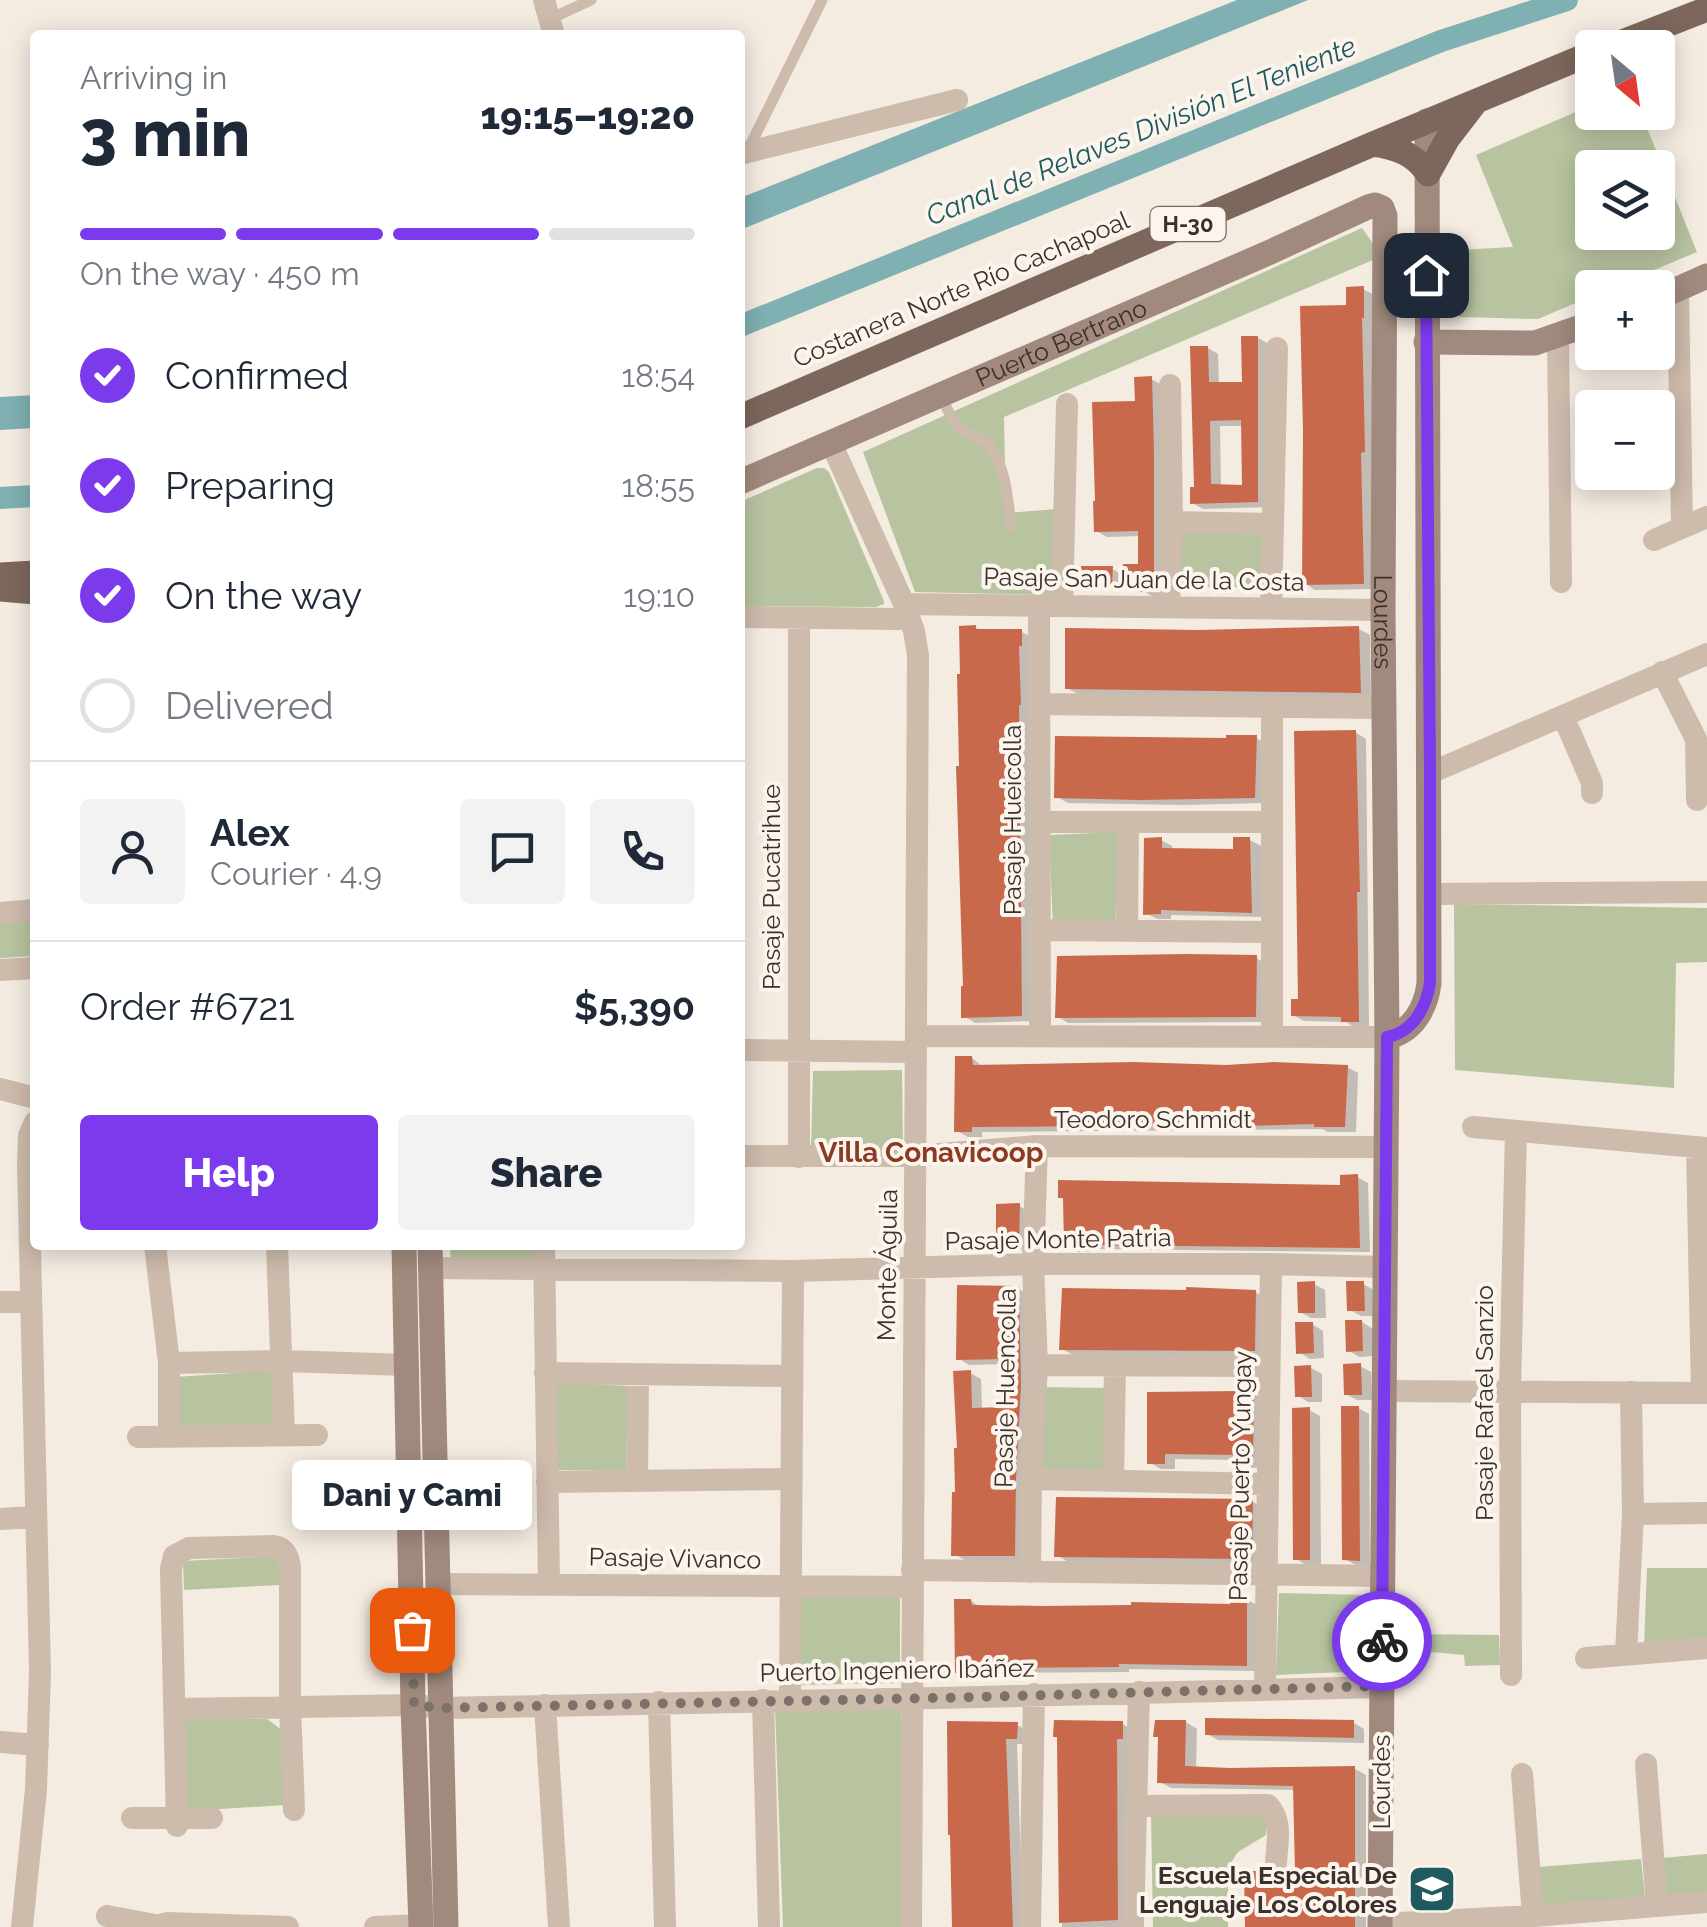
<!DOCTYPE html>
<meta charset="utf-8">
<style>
body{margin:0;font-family:Raleway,sans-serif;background:#f2f2f3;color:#1f2937;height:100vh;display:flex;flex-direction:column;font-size:38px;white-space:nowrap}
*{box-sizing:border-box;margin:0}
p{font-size:32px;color:#747a83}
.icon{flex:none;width:55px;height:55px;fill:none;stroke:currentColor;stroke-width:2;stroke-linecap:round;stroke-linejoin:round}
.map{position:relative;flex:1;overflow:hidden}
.side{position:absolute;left:30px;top:30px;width:715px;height:1220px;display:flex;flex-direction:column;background:#fff;border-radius:10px;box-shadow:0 5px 25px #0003}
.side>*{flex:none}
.needle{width:65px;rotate:151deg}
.controls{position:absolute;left:1575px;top:30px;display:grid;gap:20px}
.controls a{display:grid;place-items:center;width:100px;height:100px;border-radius:10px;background:#fff;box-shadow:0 5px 25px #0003;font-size:50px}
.pin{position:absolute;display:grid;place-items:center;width:85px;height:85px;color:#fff;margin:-42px;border-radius:20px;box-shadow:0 5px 15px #0006}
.courier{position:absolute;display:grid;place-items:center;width:100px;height:100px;margin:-50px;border:8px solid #7c3aed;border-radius:50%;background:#fff;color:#222;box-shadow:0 2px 12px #0007}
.bubble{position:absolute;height:70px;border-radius:10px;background:#fff;box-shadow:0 5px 25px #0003;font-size:32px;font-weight:800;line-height:70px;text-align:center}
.overview em{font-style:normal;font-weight:800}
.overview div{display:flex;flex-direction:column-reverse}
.overview{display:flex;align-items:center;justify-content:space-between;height:170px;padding:0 50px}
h1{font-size:65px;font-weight:800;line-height:75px}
.bar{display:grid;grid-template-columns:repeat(4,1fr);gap:15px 10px;align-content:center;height:120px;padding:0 50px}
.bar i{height:12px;border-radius:8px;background:#e0e1e3}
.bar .selected{background:#7c3aed}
.bar p{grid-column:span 4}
.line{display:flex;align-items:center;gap:25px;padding:0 50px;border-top:2px solid #e0e1e3}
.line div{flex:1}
.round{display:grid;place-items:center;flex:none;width:105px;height:105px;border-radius:10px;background:#f2f2f3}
ol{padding:0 50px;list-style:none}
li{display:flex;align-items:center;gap:30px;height:110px}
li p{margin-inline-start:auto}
li .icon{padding:10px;border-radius:50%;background:#7c3aed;color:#fff;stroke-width:4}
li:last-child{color:#747a83}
li i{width:55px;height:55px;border:5px solid #e0e1e3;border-radius:50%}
.primary-button{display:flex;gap:20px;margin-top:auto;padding:20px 50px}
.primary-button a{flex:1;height:115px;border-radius:10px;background:#7c3aed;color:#fff;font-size:40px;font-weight:800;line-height:115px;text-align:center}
.primary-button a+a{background:#f2f2f3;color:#1f2937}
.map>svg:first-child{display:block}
</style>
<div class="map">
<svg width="1707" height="1927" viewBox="0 0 1707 1927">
<rect width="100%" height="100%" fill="#f4ebe1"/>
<path fill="#b8c4a0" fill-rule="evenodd" d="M1592 105V112L1641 113 1697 252 1613 287 1592 288V296L1538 319 1459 317 1455 270 1458 250 1513 247 1476 155ZM1592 168H1658V232H1592Z
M1362 228 1374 245 1373 260 1004 417 1006 513 1057 509 1053 595 915 592 863 452Z
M817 468H824L829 472 884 601V604L876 607 740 606V502Z
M1264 529V587H1177V530Z
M1121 832 1115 928 1053 927 1049 835Z
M1454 904 1707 908V962L1676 963 1674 1088 1455 1070Z
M35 916V956L0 958V918Z
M902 1070 903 1148 811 1150 813 1071Z
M450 1245H539V1267L451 1264Z
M278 1370 280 1427H175V1377Z
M557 1382 628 1386 626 1471 556 1470Z
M1038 1387 1109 1388 1108 1471 1037 1470Z
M280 1556V1585L184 1590 183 1561Z
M1647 1568H1707V1642L1644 1648Z
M1279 1593 1367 1595 1368 1671 1276 1675Z
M900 1594V1683L796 1685 798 1595Z
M1410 1634 1499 1635 1500 1665 1465 1666 1464 1655 1410 1650Z
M901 1703 904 1927H783L775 1707Z
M182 1719H267L286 1733 287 1805 187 1811Z
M1151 1813 1268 1816 1266 1835 1238 1852 1228 1867V1927H1153Z
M1707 1854V1893L1667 1896 1661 1858Z
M1641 1859 1645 1897 1540 1906 1537 1867Z"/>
<path fill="#7fb0b2" d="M1237 0H1308L740 230V198Z
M35 395V428L0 430V397Z"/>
<path fill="#0003" fill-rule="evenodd" d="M1363 289 1374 295V589L1315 590 1304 583 1349 308Z
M1258 338 1269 344V507L1203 509 1192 503 1196 489 1208 348 1218 354 1219 385 1245 384ZM1220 426H1244L1245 487H1221Z
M1151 379 1162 385 1164 597H1153L1142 590V586H1136L1123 579V588H1094L1083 582 1112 569 1125 576 1141 566 1140 536 1107 537 1096 531 1137 404Z
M976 628 982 631 1022 632 1033 638 1032 1021 975 1023 964 1016Z
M1359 629 1370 635 1371 698 1078 694 1067 688 1198 633Z
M1355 732 1366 739 1369 1027H1354L1346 1022 1304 1021 1293 1015 1300 1001Z
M1256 738 1267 744 1265 803 1183 805 1068 803 1057 797 1228 740Z
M1161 840 1172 846V851H1236L1250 840 1261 846 1262 917 1171 915V919H1157L1146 913Z
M1256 958 1267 964 1266 1022 1068 1023 1058 1017Z
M972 1058 983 1067H1347L1358 1073 1356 1132H1327L1323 1129 982 1132V1137H968L957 1131Z
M1357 1177 1368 1183 1370 1252 1092 1249V1251L1078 1252 1067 1245 1343 1187Z
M1019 1206 1030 1212 1029 1249 1010 1250 999 1244Z
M1314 1284 1325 1290 1326 1318H1311L1300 1312Z
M1363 1284 1374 1290 1375 1316H1361L1350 1310Z
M1018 1288 1029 1295 1025 1561 965 1560 954 1554 970 1373 981 1379 982 1410 1007 1409 1005 1364 969 1365 958 1358Z
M1189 1292H1255L1266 1298 1265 1356 1073 1355 1062 1349Z
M1362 1322 1373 1329V1356L1359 1357 1348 1350Z
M1312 1324 1323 1331 1324 1358 1310 1359 1299 1352Z
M1360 1366 1371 1372 1372 1400H1357L1346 1394Z
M1311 1368 1322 1374V1402H1308L1297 1395Z
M1253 1393 1264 1400V1467L1251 1468 1240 1460 1175 1459V1469H1161L1150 1463Z
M1358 1408 1369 1414 1370 1566 1356 1565 1345 1559Z
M1309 1410 1320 1416 1321 1565H1306L1295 1558Z
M1252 1501 1263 1508 1262 1564 1068 1562 1057 1555Z
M1246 1599 1257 1605 1258 1671 1129 1669V1672L982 1673 983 1677 968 1678 957 1672 971 1601 982 1608 1232 1606Z
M1186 1722 1197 1729 1196 1769H1355L1366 1775V1927H1247L1276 1880 1298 1874 1296 1790 1171 1788 1160 1782V1738L1156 1736Z
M1354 1723 1364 1729V1743L1218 1740 1207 1734Z
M1123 1724 1133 1730 1128 1927H1062L1059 1738Z
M1017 1725 1028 1731V1744H1017L1023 1927H954L950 1804Z"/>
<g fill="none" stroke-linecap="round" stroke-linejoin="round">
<path stroke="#7fb0b2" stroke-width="22" d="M740 326 1441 41 1567 0
M0 498 35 496"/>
</g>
<path fill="#c8694b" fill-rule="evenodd" d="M1364 286V318H1362L1365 452 1361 453 1364 584 1302 585 1303 432 1300 306 1346 305V287Z
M1241 336H1258V502L1190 504V487H1194L1190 346H1208L1209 382H1242ZM1241 420 1242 485 1211 484 1210 421Z
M1152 376 1154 452V592H1139V582H1122L1123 564H1138V531L1094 532 1093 501H1095L1092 402 1135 401 1134 377Z
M1081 566H1113L1112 584 1081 583Z
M976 625V629H1022V646H1019L1021 705H1019L1022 1016 961 1018V986H963L956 766H959L957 674H960L959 626Z
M1359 626 1361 693 1065 689V628L1198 630Z
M1356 730 1360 892H1357L1359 1022H1341V1017L1291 1016V999H1298L1294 731Z
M1226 735H1257L1255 798 1139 800 1054 798 1055 736 1226 738Z
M1162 837V848L1233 849V837H1250L1252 913 1161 910V914L1143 915 1144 838Z
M1187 954 1257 955 1256 1017 1055 1018 1057 956Z
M955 1056H972L973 1065 1133 1062 1226 1065 1274 1062 1348 1065 1345 1127H1314V1124L1209 1127 1114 1124V1126L972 1127V1132H954Z
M1358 1174 1360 1248 1082 1245V1246L1064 1247 1063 1198H1058V1180L1340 1185V1175Z
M1020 1203 1019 1244 996 1245V1204Z
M1315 1281V1313H1298L1297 1282Z
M1346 1281H1364L1365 1311H1347Z
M957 1285 1019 1286 1021 1385 1016 1479 1015 1556H951L952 1492H955L954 1448H957L953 1371 971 1370 972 1408 1004 1407 1003 1359 956 1360Z
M1186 1287 1256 1290 1255 1351 1059 1350 1062 1288 1186 1290Z
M1345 1320H1362L1363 1351 1346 1352Z
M1295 1322H1313L1314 1353 1296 1354Z
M1361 1363 1362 1395H1344L1343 1364Z
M1311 1365 1312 1397H1295L1294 1366Z
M1236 1391H1254L1253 1462 1238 1463 1237 1455 1165 1454V1464H1147V1392Z
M1341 1406H1359L1360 1561 1342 1560Z
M1310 1407V1560H1293L1292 1408Z
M1056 1497 1253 1499 1252 1559 1054 1557Z
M1230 1597H1247V1666L1119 1664V1667L972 1668V1672L955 1673 954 1599H971L972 1605 1043 1606 1131 1605V1602L1230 1604Z
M1205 1718 1354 1720V1738L1205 1735Z
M1054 1720 1123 1721V1739H1117L1118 1920 1059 1923 1057 1737H1053Z
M1155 1720H1186L1185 1766 1230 1768 1355 1766V1927H1245L1244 1871H1264L1268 1876 1276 1878 1283 1876 1288 1871H1295L1293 1786 1157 1783 1158 1737H1153Z
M947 1721 1018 1722 1017 1739H1006L1013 1927H952L950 1835H948Z"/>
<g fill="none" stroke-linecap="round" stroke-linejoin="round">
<path stroke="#cdbbac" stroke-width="11" d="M550 19 591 0
M747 152 822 0
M941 396C948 410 953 426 968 434 968 434 981 440 982 440 1006 457 1008 501 1011 527"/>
<path stroke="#cdbbac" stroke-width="22" d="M544 0 554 35
M740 154 957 100
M1678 290 1682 527
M1558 335 1561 582
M831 443 904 604 914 631 918 655 911 1927
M1172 522 1273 524
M1654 540 1707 517
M904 604 1383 610
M1039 606 1040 1035
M1062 606 1067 404
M1169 607 1172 522 1170 385
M1271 608 1277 348
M740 617 897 619 909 616
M799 618V1157
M1662 672 1696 739 1697 800
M1040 704 1384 708
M1272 707V1035
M1563 716 1592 783V793
M1430 773 1707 654
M1041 822H1272
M1428 894 1707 892
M0 913 35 910
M1039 930 1271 932
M1127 930 1128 822
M0 970 35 968
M916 1036 1387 1037
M740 1050 916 1052
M0 1089 35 1098
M1473 1127 1707 1148
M1697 1147 1702 1393
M740 1156H915L1037 1146 1385 1147
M155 1245 169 1363V1437
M277 1245 284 1435
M544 1245 549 1583
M431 1268 793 1271 1033 1264H1271L1385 1267
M0 1302H31
M169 1363 283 1361 407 1365
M1037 1365 1269 1366
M545 1373 791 1376
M1384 1391 1707 1393
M138 1437 317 1435
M1031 1479 1267 1484
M637 1480 638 1375
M1113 1480 1115 1365
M547 1482 791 1479
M1633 1514 1707 1513
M0 1519 35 1517
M912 1570 1383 1576
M1030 1572 1031 1479 1037 1365 1033 1264 1037 1146
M439 1584 911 1587
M1626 1654 1633 1514 1631 1392
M1586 1658 1707 1648
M1511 1675 1510 1392 1516 1131
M1265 1689 1271 1264
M763 1700 769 1927
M790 1700 793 1271
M659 1702 665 1927
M545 1705 559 1927
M174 1709 413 1705 442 1708 937 1698 1382 1687
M0 1742 38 1745
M1646 1764 1657 1906
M1522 1774 1533 1916
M1136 1806 1268 1805C1283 1821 1277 1842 1276 1863
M132 1818H212
M177 1826 171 1569 174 1556 189 1548 274 1546C286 1548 289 1557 290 1568V1706L294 1810
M107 1916 155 1925
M1380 1924 1533 1916 1707 1902
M22 1927 36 1789 40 1672 28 1164 29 1135 35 1122
M153 1927 167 1923 288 1927
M375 1927 420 1925
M1030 1927 1034 1694
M1133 1927 1139 1692"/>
<g stroke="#a18a7d" stroke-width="25">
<path d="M1658 298 1707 276"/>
<path d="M1426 342 1535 343 1592 323"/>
<path id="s1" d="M740 482 1268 253 1368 207 1375 205 1382 208 1385 216 1383 610 1387 1037 1380 1927"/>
<path d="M1387 1037C1413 1032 1426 1008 1429 983L1427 121"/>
<path d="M404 1245 413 1705 421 1927"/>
<path d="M430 1245 446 1927"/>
</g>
<path stroke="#7d675c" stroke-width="25" d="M1607 48 1707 9
M1373 144C1396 147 1415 154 1428 174L1448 138 1475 103
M740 417 1373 144 1592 53
M0 575 35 573
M0 589 35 592"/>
</g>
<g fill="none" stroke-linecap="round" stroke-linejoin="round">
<path stroke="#7c716b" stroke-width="10" stroke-dasharray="0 18" d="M412 1630 414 1705 442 1708 937 1698 1382 1686V1641"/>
<path stroke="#7c3aed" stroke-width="12" d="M1382 1641 1387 1037C1413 1032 1426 1008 1430 983V774L1426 275"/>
</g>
<defs>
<g id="school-square" transform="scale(2.5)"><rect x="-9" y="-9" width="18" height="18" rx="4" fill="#1f5a5e" stroke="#fbf5ee"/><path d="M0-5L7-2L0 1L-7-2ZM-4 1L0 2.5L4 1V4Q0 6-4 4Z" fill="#fff"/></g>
</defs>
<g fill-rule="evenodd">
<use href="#school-square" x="1432" y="1889"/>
</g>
<g text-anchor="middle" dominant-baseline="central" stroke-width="8" stroke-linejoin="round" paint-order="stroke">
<rect fill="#fbf5ee" stroke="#756b66" stroke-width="2.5" x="1150.5" y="207" width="75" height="34" rx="8"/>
<g font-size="22" font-weight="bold" fill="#3b302b">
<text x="1188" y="224">H-30</text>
</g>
<g font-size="25" fill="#3b302b" stroke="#fbf5ee">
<text transform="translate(961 289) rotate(-23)">Costanera Norte Río Cachapoal</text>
<text stroke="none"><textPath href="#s1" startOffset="350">Puerto Bertrano</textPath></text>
<text transform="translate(1144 579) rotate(1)">Pasaje San Juan de la Costa</text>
<text stroke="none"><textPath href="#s1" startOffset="1115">Lourdes</textPath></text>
<text transform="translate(1012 820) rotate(-90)">Pasaje Hueicolla</text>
<text transform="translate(771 887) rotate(-90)">Pasaje Pucatrihue</text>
<text x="1153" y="1119">Teodoro Schmidt</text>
<text transform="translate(1058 1239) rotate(-1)">Pasaje Monte Patria</text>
<text transform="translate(887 1265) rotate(-89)">Monte Águila</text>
<text transform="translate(1005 1388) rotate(-89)">Pasaje Huencolla</text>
<text transform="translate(1484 1403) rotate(-90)">Pasaje Rafael Sanzio</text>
<text transform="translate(1240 1476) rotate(-89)">Pasaje Puerto Yungay</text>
<text transform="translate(675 1558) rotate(1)">Pasaje Vivanco</text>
<text transform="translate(897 1670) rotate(-1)">Puerto Ingeniero Ibáñez</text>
<text transform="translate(1381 1782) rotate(-90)">Lourdes</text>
</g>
<g font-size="25" font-weight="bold" fill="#3b302b" stroke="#fbf5ee" text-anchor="end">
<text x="1397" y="1875">Escuela Especial De<tspan x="1397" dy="29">Lenguaje Los Colores</tspan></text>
</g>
<g font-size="28" font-style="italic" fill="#1f5a5e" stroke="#fbf5ee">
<text transform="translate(1141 131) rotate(-22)">Canal de Relaves División El Teniente</text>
</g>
<g font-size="28" font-weight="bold" fill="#8c3b22" stroke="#fbf5ee">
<text x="931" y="1152">Villa Conavicoop</text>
</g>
</g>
</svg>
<div class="controls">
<a><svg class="needle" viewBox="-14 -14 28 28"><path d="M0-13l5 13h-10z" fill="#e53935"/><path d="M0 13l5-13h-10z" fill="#747a83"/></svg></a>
<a><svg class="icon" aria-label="layers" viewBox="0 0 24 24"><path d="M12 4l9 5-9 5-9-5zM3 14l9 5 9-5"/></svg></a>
<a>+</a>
<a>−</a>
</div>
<div class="pin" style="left:412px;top:1630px;background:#ea580c"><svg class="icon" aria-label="bag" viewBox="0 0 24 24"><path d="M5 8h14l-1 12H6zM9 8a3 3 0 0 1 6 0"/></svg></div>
<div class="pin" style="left:1426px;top:275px;background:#1f2937"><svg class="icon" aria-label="home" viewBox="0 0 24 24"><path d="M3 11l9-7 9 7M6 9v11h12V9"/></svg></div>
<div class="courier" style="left:1382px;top:1641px"><svg class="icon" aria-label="bike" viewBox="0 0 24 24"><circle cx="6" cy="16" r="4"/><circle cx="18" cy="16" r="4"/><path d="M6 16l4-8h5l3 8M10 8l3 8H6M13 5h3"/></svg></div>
<div class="bubble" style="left:292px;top:1460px;width:240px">Dani y Cami</div>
<section class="side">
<div class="overview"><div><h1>3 min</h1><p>Arriving in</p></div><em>19:15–19:20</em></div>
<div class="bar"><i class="selected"></i><i class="selected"></i><i class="selected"></i><i></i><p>On the way · 450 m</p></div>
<ol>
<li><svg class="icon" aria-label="check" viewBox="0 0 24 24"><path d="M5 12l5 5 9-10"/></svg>Confirmed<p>18:54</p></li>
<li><svg class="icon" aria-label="check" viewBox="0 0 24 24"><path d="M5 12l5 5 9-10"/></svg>Preparing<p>18:55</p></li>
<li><svg class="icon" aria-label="check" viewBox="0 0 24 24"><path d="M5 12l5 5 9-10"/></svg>On the way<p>19:10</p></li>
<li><i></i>Delivered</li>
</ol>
<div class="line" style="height:180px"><a class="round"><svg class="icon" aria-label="person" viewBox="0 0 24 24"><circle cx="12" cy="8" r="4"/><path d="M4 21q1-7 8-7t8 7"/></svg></a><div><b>Alex</b><p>Courier · 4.9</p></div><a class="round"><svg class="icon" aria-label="chat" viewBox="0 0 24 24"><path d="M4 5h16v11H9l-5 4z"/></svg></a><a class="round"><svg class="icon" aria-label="phone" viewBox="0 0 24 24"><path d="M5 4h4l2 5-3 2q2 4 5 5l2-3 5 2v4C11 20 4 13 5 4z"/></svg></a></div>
<div class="line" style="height:130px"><div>Order #6721</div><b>$5,390</b></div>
<div class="primary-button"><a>Help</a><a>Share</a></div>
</section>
</div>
